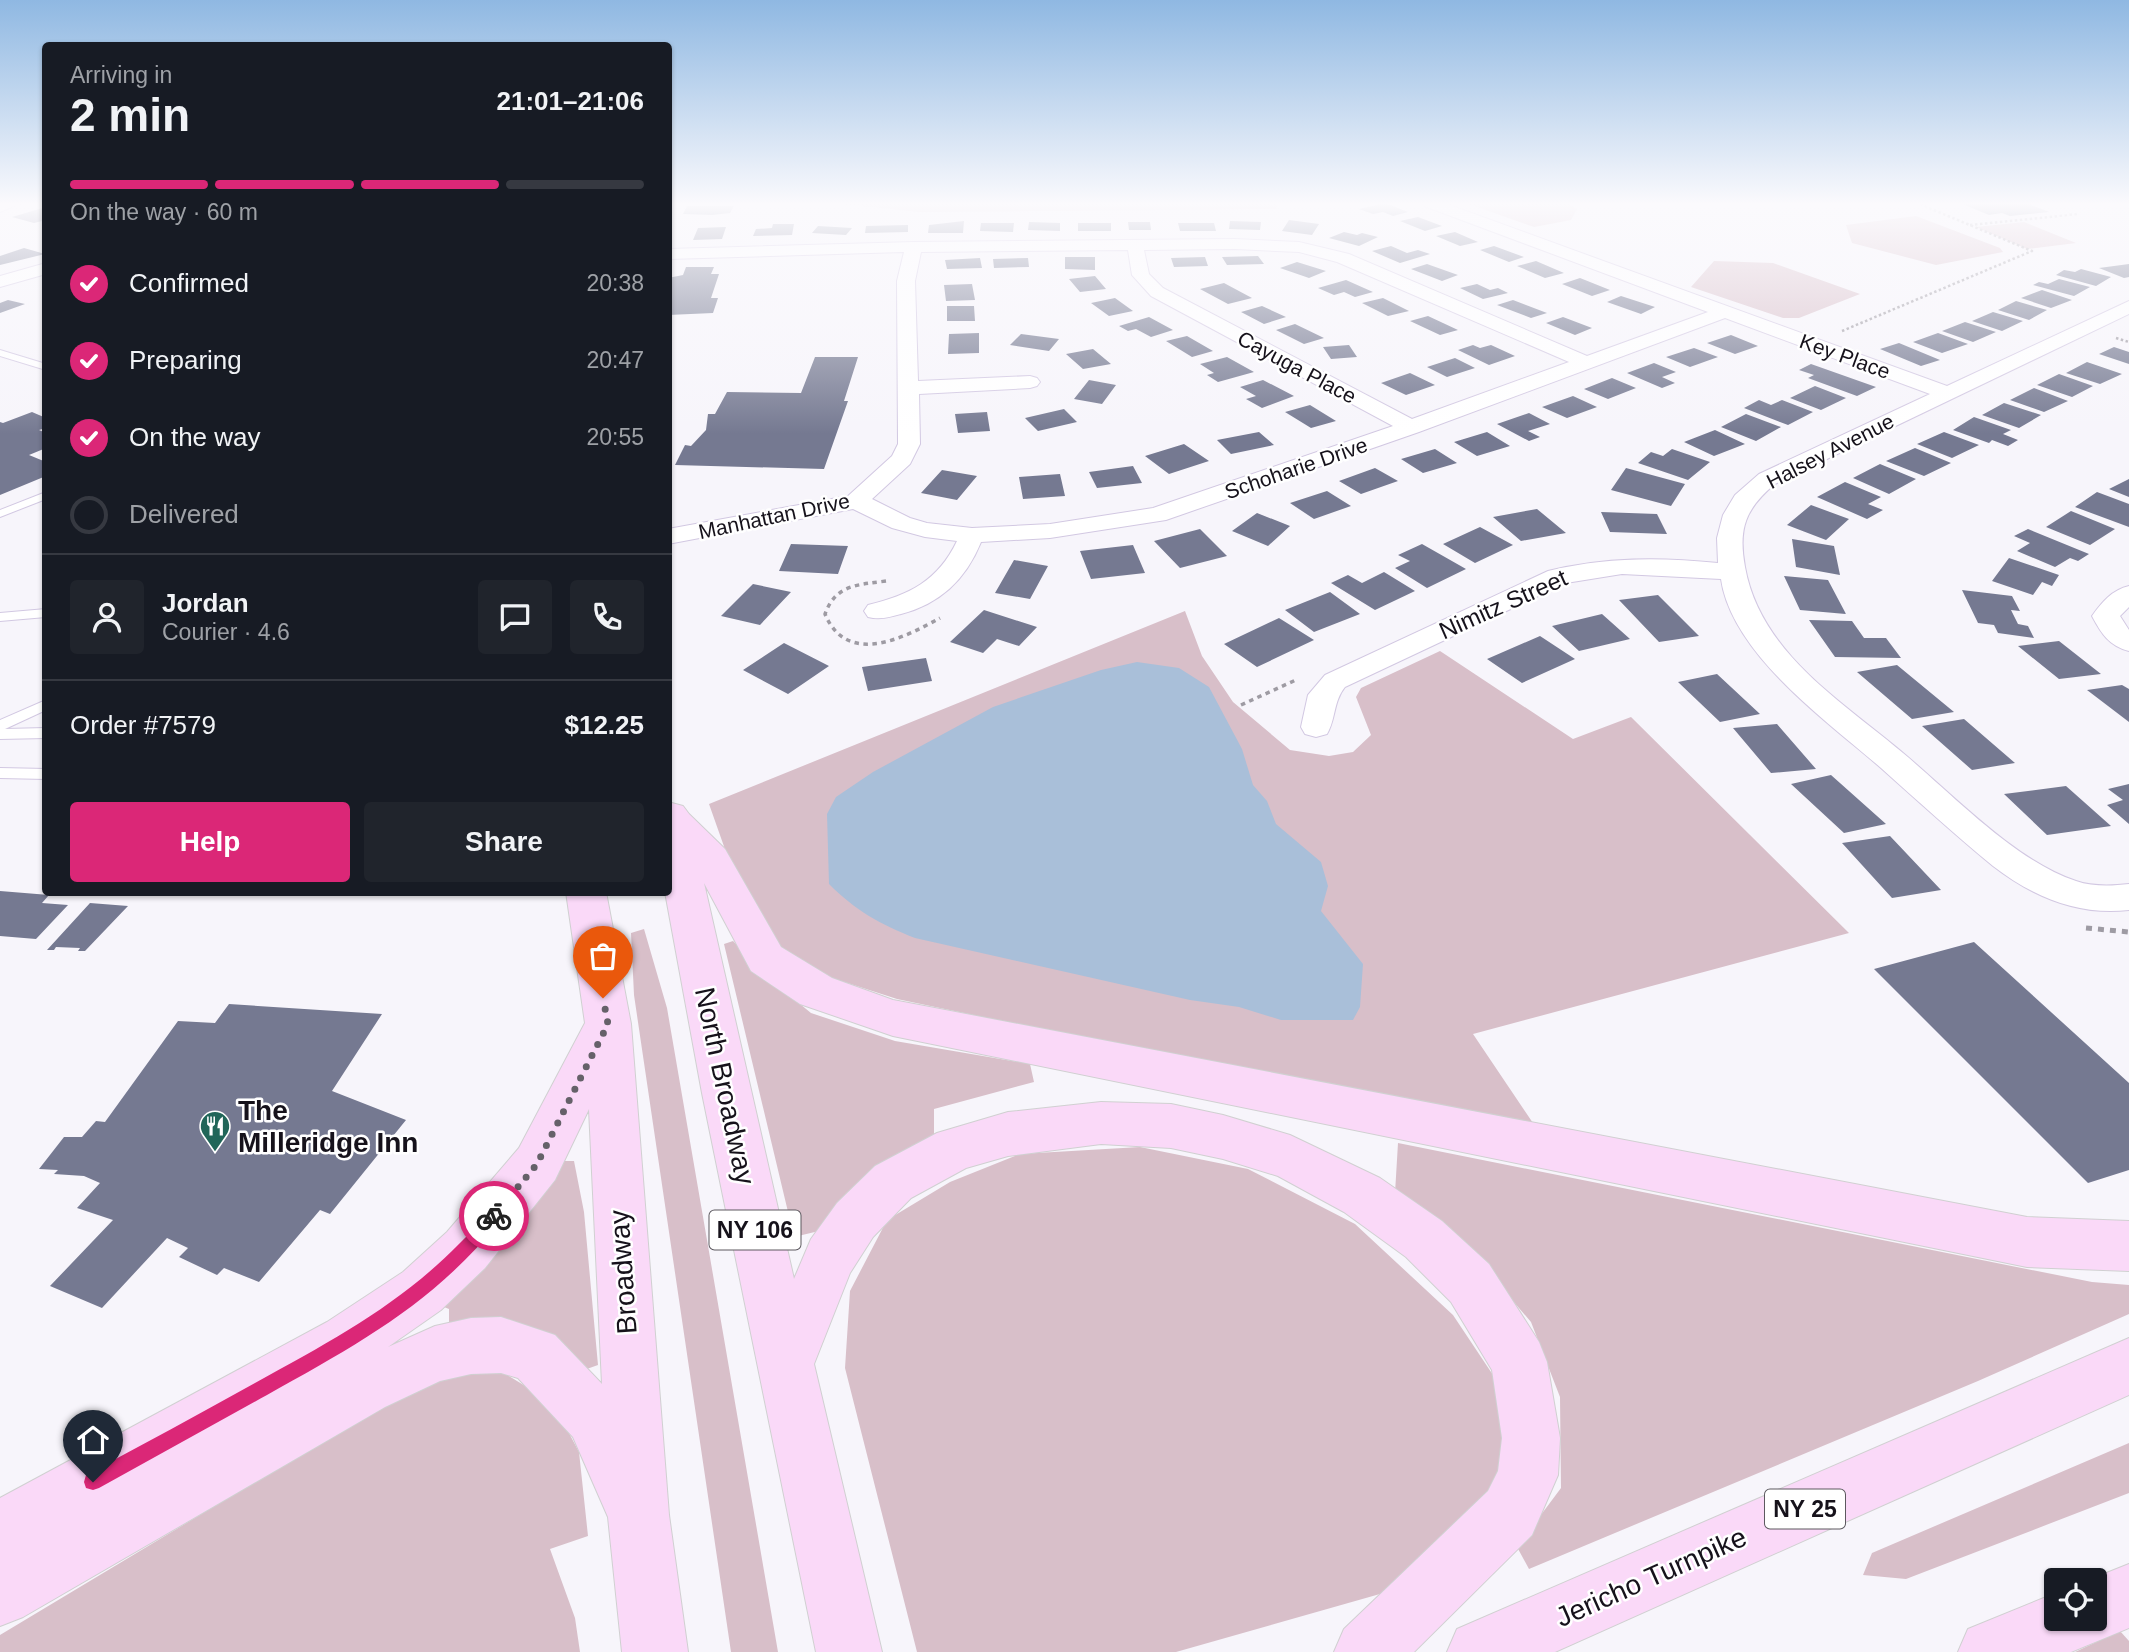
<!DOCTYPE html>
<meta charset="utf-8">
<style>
body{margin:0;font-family:Arial,sans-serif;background:#20242c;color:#f1f3f6;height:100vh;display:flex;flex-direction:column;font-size:26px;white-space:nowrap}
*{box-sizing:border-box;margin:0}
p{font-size:23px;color:#9ea1a6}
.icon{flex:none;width:38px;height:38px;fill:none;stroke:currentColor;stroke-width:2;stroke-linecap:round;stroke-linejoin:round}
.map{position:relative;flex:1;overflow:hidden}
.panel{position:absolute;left:42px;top:42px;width:630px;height:854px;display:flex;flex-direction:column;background:#171b24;border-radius:7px;box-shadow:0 2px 5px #0004}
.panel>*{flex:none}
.fabs{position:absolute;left:2044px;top:1568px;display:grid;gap:14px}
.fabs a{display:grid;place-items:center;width:63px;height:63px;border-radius:7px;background:#171b24;box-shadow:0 2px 5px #0004;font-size:35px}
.pin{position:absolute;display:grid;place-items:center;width:60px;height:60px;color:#fff;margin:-72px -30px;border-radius:50% 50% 50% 0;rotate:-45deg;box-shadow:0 0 7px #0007}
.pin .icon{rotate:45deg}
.courier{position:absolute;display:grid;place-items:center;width:70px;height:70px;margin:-35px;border:5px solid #db2777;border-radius:50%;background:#fff;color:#222;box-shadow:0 2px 9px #0007}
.headline em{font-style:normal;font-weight:800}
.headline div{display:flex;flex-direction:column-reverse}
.headline{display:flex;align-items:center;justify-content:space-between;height:119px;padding:0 28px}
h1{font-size:46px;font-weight:800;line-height:52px}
.bar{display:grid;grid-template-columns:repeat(4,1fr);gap:10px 7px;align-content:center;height:84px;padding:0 28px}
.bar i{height:9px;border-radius:5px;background:#363941}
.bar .current{background:#db2777}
.bar p{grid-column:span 4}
.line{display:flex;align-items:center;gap:18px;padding:0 28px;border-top:2px solid #363941}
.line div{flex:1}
.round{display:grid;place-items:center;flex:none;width:74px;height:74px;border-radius:7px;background:#20242c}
ol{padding:0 28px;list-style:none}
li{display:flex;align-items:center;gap:21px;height:77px}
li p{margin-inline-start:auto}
li .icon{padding:7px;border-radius:50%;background:#db2777;color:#fff;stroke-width:4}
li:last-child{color:#9ea1a6}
li i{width:38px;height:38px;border:4px solid #363941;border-radius:50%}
.primary-button{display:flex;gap:14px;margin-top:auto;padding:14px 28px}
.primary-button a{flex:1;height:80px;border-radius:7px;background:#db2777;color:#fff;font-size:28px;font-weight:800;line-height:80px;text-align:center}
.primary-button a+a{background:#20242c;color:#f1f3f6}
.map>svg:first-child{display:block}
</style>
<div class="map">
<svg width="2129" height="1652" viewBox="0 0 2129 1652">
<rect width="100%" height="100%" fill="#f7f5fb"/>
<path fill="#d8bfc9" d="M835 203H1275L1277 209 919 212Z
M1466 203H1566L1577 209 1571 220 1534 227Z
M1916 216 2000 248 2003 252 1936 265 1852 243 1846 225Z
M2024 222 2076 243 2027 249 1976 227Z
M1714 261 1773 263 1860 294 1799 318H1783L1691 287Z
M1185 611 1202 656 1233 702 1290 750 1329 756 1353 752 1371 735 1356 697 1361 688 1440 651 1573 739 1631 717 1849 933 1473 1034 1537 1129 1384 1101 897 999 832 978 777 945 744 903 709 804Z
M644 929 667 1008 778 1652H731L634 995 631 933Z
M733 941 773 982 811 1013 895 1041 1030 1064 1034 1082 934 1109V1136L823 1230 794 1237 724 944Z
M1398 1143 2092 1282 2129 1285V1314L1978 1381 1529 1569 1517 1547 1561 1488 1560 1397 1531 1322 1470 1251 1395 1193Z
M1140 1147 1248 1169 1355 1224 1453 1315 1501 1387 1502 1479 1401 1588 1176 1652H917L845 1368 850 1291 887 1220 950 1182 1020 1154Z
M558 1161H574L584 1212 598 1365 584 1370 449 1328V1309L439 1305Z
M456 1373H504L553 1403 579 1452 588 1536 550 1549 575 1618 580 1652H0V1635L413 1387Z
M2129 1443V1493L1906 1579 1863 1575 1872 1553Z
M2120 1631 2129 1641V1652H2075Z"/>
<path fill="#a9bfd9" d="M1137 662 1179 668 1209 687 1242 749 1253 785 1267 801 1276 824 1321 862 1328 886 1321 911 1363 964 1360 1007 1353 1020H1281L1239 1007 1190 1000 915 938C880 924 856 911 829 884L827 814 836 797 873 772 993 707 1101 670Z"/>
<path fill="#757991" d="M1385 203 1408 212 1393 216 1383 212 1373 214 1359 209Z
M1960 203H2026L2049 212 2010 216 2002 213 1989 215Z
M687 206H734L730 213 712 215 683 214Z
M46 207V220L34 223 12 217Z
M1418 217 1442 226 1425 231 1400 221Z
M1289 220 1319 224 1312 235 1282 231Z
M964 221 963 233H928L929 225Z
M1230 221 1261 222 1260 230 1229 229Z
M1029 222 1060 223V231L1028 230Z
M1128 222H1150L1151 230H1129Z
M981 223H1014L1013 232 980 231Z
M1078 223H1111V231H1078Z
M1178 223H1214L1216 231H1180Z
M773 224H794L792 235 753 236 756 229 772 228Z
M908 225V232L865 233 866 226Z
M818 226 852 228 846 235 812 233Z
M726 227 722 239 693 240 698 228Z
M1344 232 1357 235 1362 233 1378 237 1359 246 1329 238Z
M1455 232 1478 242 1460 246 1436 236Z
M1391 246 1407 253 1418 250 1430 254 1400 263 1372 251Z
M1494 246 1524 257 1509 262 1480 250Z
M24 248 45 254 0 265V256Z
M1258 256 1264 264 1227 265 1222 257Z
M1065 257H1095V270L1065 269Z
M1205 257 1208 266 1174 267 1171 258Z
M980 258 982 268 947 269 945 260Z
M1028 258 1029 267 994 268 993 259Z
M1536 261 1564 273 1545 278 1517 266Z
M1297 262 1326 271 1309 278 1280 268Z
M1427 264 1458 275 1442 281 1411 269Z
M2129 264V277L2124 278 2099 268Z
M686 267H714L711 274H719L711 298H718L713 313 668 315V278L683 275Z
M2081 269 2111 277 2096 286 2056 275 2064 270 2075 272Z
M1095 276 1106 289 1080 292 1069 279Z
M1580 278 1610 290 1592 296 1562 284Z
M2059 279 2090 287 2074 296 2033 285 2039 282 2048 284Z
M1346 280 1373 292 1355 297 1344 292 1334 295 1318 288Z
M1224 283 1252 298 1228 304 1200 289Z
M972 284 975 300 946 301 944 285Z
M1477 284 1490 290 1498 288 1508 293 1483 299 1460 288Z
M2042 290 2072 300 2051 308 2021 298Z
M1621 296 1655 307 1641 314 1607 302Z
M1115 298 1133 311 1109 316 1091 303Z
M1383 298 1409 311 1388 316 1362 303Z
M8 300 25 304 0 313V303Z
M1513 300 1547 313 1531 318 1497 305Z
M2016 301 2047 310 2029 320 1998 310Z
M947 306H974L975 321H947Z
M1262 306 1286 317 1264 324 1241 312Z
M1993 312 2023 321 2002 331 1972 321Z
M1428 316 1458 330 1440 335 1410 321Z
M1149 317 1173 330 1151 337 1136 329 1128 331 1119 326Z
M1563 317 1592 328 1575 335 1546 323Z
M1965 322 1996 332 1973 342 1942 331Z
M1295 324 1324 338 1304 344 1276 330Z
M979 333V353L948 354 949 334Z
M1938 333 1968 344 1942 353 1913 342Z
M1021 334 1059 339 1049 351 1010 345Z
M1731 335 1758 346 1735 354 1707 343Z
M1187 336 1213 351 1192 357 1166 341Z
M1899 343 1940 360 1921 366 1880 349Z
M1349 345 1357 357 1331 359 1323 347Z
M1473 345 1480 348 1491 345 1515 356 1489 365 1458 350Z
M2114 347 2129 352V364L2099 354Z
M1694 348 1718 357 1690 367 1666 357Z
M1093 349 1111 364 1083 369 1066 354Z
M815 357H858L844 401H848L824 469 675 465 685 445 691 446 706 430 708 414H715L727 392 801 393Z
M1227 357 1254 372 1218 382 1207 375 1214 373 1200 364Z
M1455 358 1475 368 1447 377 1427 367Z
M2087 362 2122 374 2100 384 2066 373Z
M1654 363 1676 372 1662 377 1675 383 1662 388 1627 373Z
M1811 364 1876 387 1857 396 1808 378 1814 375 1799 370Z
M1410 373 1435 385 1406 395 1381 383Z
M2059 374 2093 386 2072 397 2037 385Z
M1612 378 1636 388 1608 399 1584 389Z
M1089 380 1116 385 1102 404 1074 399Z
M1263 380 1294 396 1262 408 1246 399 1256 396 1240 387Z
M1815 386 1846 398 1821 410 1790 398Z
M2034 388 2068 401 2044 412 2010 400Z
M1573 396 1597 407 1567 418 1542 407Z
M1759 400 1771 405 1782 400 1813 412 1788 425 1744 408Z
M2004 403 2041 415 2019 428 1982 415Z
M1310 405 1336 421 1311 428 1285 412Z
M1064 409 1077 422 1038 431 1025 418Z
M32 412 46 418V428L39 430 46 433V448L29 455 46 462V476L0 495V422L3 423Z
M987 412 990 431 958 433 955 414Z
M1529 413 1550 424 1528 431 1540 437 1529 441 1497 424Z
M1746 414 1781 427 1756 441 1721 427Z
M1974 417 2011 430 2003 434 2018 440 2008 446 1992 440 1989 443 1953 430Z
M1715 430 1745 444 1714 456 1684 442Z
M1259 432 1274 445 1231 454 1217 440Z
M1487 432 1510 446 1477 456 1454 442Z
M1944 432 1979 445 1952 458 1917 444Z
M1184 444 1209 461 1169 474 1145 456Z
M1915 448 1951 463 1924 476 1886 461Z
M1435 449 1457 463 1423 473 1401 459Z
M1672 449 1710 462 1688 480 1638 463 1651 452 1663 456Z
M1880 464 1916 479 1889 494 1853 478Z
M1133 466 1142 483 1097 488 1089 472Z
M1375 468 1398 481 1361 494 1339 481Z
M1626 468 1685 484 1671 506 1611 490Z
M942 470 977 476 957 500 921 493Z
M1060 474 1065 496 1023 499 1019 477Z
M2129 479V497L2109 489Z
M1845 482 1881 497 1868 504 1883 510 1867 519 1817 497Z
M1327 491 1351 506 1314 519 1290 503Z
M2097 492 2129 504V527L2075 507Z
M1811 505 1849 519 1826 540 1787 525Z
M1537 509 1566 533 1521 541 1493 517Z
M2071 511 2115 529 2090 545 2046 527Z
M1601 512 1657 514 1667 534 1610 532Z
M1257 513 1290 526 1268 546 1232 531Z
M1480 527 1513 545 1475 563 1443 544Z
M1200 529 1227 556 1180 568 1154 541Z
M2028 529 2089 554 2078 561 2070 558 2055 567 2017 551 2030 543 2014 536Z
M1792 539 1834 546 1840 575 1796 567Z
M791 544 848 546 838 574 779 571Z
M1422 544 1466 569 1427 588 1395 568 1410 561 1398 555Z
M1133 545 1145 573 1091 579 1080 551Z
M2009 558 2059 575 2052 586 2042 582 2033 595 1992 581Z
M1014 560 1048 566 1030 599 995 593Z
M1384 572 1415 591 1375 610 1331 583 1348 575 1362 583Z
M1784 576 1828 580 1846 614 1800 610Z
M753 584 791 592 760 625 721 616Z
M1962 590 2012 596 2020 611 2011 610 2018 624 2028 626 2034 638 1998 633 1994 625 1978 623Z
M1330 592 1360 614 1314 632 1285 610Z
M1658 595 1699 636 1659 642 1619 600Z
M984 610 1037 627 1019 646 997 639 983 653 950 642Z
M1602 614 1630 639 1579 651 1552 626Z
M1279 618 1314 640 1257 667 1224 644Z
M1809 620 1852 621 1864 638H1886L1901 658 1835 657Z
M1540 636 1575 659 1522 683 1487 659Z
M2059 641 2101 674 2059 679 2018 646Z
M784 643 829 666 788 694 743 670Z
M926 658 932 681 868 691 862 667Z
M1897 665 1954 712 1912 719 1857 672Z
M1717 674 1760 714 1720 722 1678 682Z
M2122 685 2129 689V722L2087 690Z
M1964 719 2015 763 1972 770 1922 726Z
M1777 724 1816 769 1771 773 1733 728Z
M1831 775 1886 824 1844 833 1791 784Z
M2129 784V824L2107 805 2123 800 2108 789Z
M2066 786 2111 826 2047 835 2004 794Z
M1890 836 1941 890 1892 898 1842 843Z
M0 891 49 895 42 903 68 905 36 939 0 936Z
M90 903 128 906 85 951H78L80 948 56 947 54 950H47Z
M1974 942 2129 1083V1170L2088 1183 1874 969Z
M229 1004 382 1014 332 1091 406 1120 330 1214 320 1210 259 1282 224 1268 217 1275 179 1257 188 1248 167 1238 102 1308 50 1286 113 1220 77 1208 100 1183 84 1176 54 1174 58 1170 39 1169 64 1137H82L96 1121 105 1122 178 1021 215 1023Z"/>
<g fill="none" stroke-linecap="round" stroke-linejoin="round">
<g stroke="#d2c8e2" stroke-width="2">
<path id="lane" d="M0 350 46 364V370L0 356Z
M46 492V499L0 517V510Z
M46 609V617L0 621V613Z
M46 700V710L5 729 46 728V738L0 739V720Z
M0 768 46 769V779L0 778Z"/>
</g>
<g stroke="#d2c8e2" stroke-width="2">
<path id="street" d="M0 203H21L0 212Z
M1421 203H1444L1947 386 2129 301V314L1775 484C1745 509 1738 529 1745 567 1760 652 1841 701 1903 753 1952 794 2015 861 2076 881 2093 887 2112 886 2129 884V910C2079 916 2033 897 1993 866 1955 835 1918 801 1881 768 1827 721 1732 654 1721 579L1622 574 1566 583 1345 687C1333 702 1336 719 1327 734L1316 737 1305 734 1301 727 1308 695 1325 675 1548 571C1605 557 1660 557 1718 563L1717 538 1723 515 1735 495 1759 474 1930 394 1725 318 1419 432 1166 520 1050 538 981 542C966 579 940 604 901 614 890 617 880 620 868 617L864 611 868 605C909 595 938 581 957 541L925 537 892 528 853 509 668 544V529L848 496 892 456 898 444 897 281 904 252 668 259V249L914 242 1235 239 1299 242 1349 254 1587 356 1708 312 1424 206ZM1235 249 1299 252 1337 262 1569 362 1412 419 1163 288 1149 274 1144 250ZM1128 250 1132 275 1151 296 1393 426 1153 508 1050 524 972 528 927 523 910 518 872 499 910 464 920 444 919 394 1030 388 1037 386 1040 382 1037 378 1030 376 918 381 915 281 921 252Z
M46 263V274L0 287V276Z
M2129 586V607L2120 616 2129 630V651C2109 646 2101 633 2092 616 2102 602 2112 590 2129 586Z"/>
</g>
<g stroke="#d0d0d1" stroke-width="2">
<path id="primary" d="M668 802 683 806 689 814 725 849 781 947 832 978 893 1000 2027 1217 2129 1221V1271L2027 1267 893 1036 800 1004 751 971 704 883 794 1279 811 1239 837 1203 875 1166 937 1133 1008 1112 1101 1102 1171 1104 1223 1115 1290 1135 1380 1178 1442 1221 1489 1264 1539 1342 1547 1362 1560 1438 1558 1475 1532 1535 1414 1652H1334L1344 1629 1488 1491 1498 1471 1502 1438 1492 1370 1451 1302 1406 1257 1344 1212 1278 1176 1223 1159 1171 1148 1101 1144 1008 1156 966 1168 911 1198 873 1237 850 1273 814 1364 882 1652H816L702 1093 665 892H668Z
M566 892H606L631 1024 669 1515 688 1652H622L608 1517 573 1437 518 1378 501 1373 471 1374 440 1381 385 1407 23 1617 0 1626V1498L327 1322 403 1272 447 1232 519 1148 585 1023ZM589 1109 602 1384 555 1335 501 1317 471 1318 435 1326 388 1347 441 1310 485 1268 555 1180Z
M2129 1338V1395L1555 1652H1447L1457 1629Z
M2129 1564V1628L2071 1652H1958L1968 1629 2056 1593V1619H2095V1580H2089Z"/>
</g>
<path stroke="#9e9ba3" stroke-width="2.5" stroke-dasharray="2.5 2.5" stroke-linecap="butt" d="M1970 225 2078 214
M1842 331 2032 251 1917 203
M2116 338 2129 342"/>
<path stroke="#9e9ba3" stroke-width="3.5" stroke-dasharray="4.5 4.5" stroke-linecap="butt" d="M886 581C858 585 836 584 825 614 847 667 904 638 940 618
M1241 705 1298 679"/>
<path stroke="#9e9ba3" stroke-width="5" stroke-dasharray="6 6" stroke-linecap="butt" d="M2086 928 2129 932"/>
<use href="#lane" fill="#fff" fill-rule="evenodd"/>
<use href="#street" fill="#fff" fill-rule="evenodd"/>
<use href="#primary" fill="#fad9f8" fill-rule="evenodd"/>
</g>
<linearGradient id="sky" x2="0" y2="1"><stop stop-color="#8fb8e2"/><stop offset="0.47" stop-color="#fbfafd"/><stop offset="1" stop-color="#fbfafd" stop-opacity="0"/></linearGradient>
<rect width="2129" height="434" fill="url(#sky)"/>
<path fill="#db2777" d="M494 1209 500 1211 502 1216 500 1221C433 1304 358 1344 267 1395 211 1426 155 1457 99 1488L93 1490 86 1488 84 1482 86 1475C142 1445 199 1414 255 1383 346 1333 421 1293 489 1211Z"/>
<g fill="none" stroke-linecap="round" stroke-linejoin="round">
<path stroke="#656169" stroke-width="7" stroke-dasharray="0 12.6" d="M494 1216 537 1164 608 1024 603 998"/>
</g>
<defs>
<g id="restaurant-pin" transform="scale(1.575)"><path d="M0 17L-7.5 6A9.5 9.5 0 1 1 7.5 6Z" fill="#216659" stroke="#fff"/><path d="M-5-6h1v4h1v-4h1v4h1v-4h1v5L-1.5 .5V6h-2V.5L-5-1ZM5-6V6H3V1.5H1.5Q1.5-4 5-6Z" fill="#fff"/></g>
</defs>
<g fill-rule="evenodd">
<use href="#restaurant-pin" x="215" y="1126"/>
</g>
<g text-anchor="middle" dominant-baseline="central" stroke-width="5" stroke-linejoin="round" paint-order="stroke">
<g font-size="21" fill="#16121b" stroke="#fff">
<text transform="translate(1845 356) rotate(20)">Key Place</text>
<text transform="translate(1297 367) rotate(28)">Cayuga Place</text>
<text transform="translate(1830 451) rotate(-27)">Halsey Avenue</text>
<text transform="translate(1296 468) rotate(-19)">Schoharie Drive</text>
<text transform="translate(774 516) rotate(-12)">Manhattan Drive</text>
</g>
<g fill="#fff" stroke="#5c595f" stroke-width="2">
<rect x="709.5" y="1210.5" width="91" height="39" rx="5"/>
<rect x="1765" y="1489.5" width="80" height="39" rx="5"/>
</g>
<g font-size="23" font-weight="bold" fill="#16121b">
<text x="755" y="1230">NY 106</text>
<text x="1805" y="1509">NY 25</text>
</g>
<g font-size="24" fill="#16121b" stroke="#fff">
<text transform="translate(1503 604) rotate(-24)">Nimitz Street</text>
</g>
<g font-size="28" fill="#16121b" stroke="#fff">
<text transform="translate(725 1086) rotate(78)">North Broadway</text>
<text transform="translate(623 1272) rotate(-94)">Broadway</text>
<text transform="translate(1651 1577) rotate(-24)">Jericho Turnpike</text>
</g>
<g font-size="28" font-weight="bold" fill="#16121b" stroke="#fff" text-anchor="start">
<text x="238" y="1110">The<tspan x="238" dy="32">Milleridge Inn</tspan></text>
</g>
</g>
</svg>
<div class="fabs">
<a><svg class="icon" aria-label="locate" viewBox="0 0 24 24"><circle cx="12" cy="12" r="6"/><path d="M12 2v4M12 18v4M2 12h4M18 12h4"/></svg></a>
</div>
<div class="pin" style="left:603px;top:998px;background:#ea580c"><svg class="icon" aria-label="bag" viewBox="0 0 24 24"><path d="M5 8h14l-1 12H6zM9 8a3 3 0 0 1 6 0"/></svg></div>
<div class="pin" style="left:93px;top:1482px;background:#1f2937"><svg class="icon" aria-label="home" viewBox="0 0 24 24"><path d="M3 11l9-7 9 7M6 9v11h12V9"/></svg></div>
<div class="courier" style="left:494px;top:1216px"><svg class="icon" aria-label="bike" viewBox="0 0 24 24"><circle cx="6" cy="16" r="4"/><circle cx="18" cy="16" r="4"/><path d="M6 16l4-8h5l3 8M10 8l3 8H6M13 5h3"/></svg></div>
<section class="panel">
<div class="headline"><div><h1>2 min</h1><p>Arriving in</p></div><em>21:01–21:06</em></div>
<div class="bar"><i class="current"></i><i class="current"></i><i class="current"></i><i></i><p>On the way · 60 m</p></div>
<ol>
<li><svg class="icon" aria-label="check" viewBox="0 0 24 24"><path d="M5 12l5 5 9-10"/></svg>Confirmed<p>20:38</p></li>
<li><svg class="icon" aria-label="check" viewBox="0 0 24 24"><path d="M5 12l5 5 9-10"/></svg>Preparing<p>20:47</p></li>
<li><svg class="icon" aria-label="check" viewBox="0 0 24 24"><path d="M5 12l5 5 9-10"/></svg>On the way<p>20:55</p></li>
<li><i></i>Delivered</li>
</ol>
<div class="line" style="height:126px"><a class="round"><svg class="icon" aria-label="person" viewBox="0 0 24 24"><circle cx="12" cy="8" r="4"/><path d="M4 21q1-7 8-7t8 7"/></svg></a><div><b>Jordan</b><p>Courier · 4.6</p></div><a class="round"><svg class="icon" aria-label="chat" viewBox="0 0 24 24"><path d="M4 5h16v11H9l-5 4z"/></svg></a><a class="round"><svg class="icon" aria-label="phone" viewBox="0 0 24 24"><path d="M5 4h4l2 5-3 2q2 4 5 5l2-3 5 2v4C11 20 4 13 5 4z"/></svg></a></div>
<div class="line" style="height:91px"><div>Order #7579</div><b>$12.25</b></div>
<div class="primary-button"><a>Help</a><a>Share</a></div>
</section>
</div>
